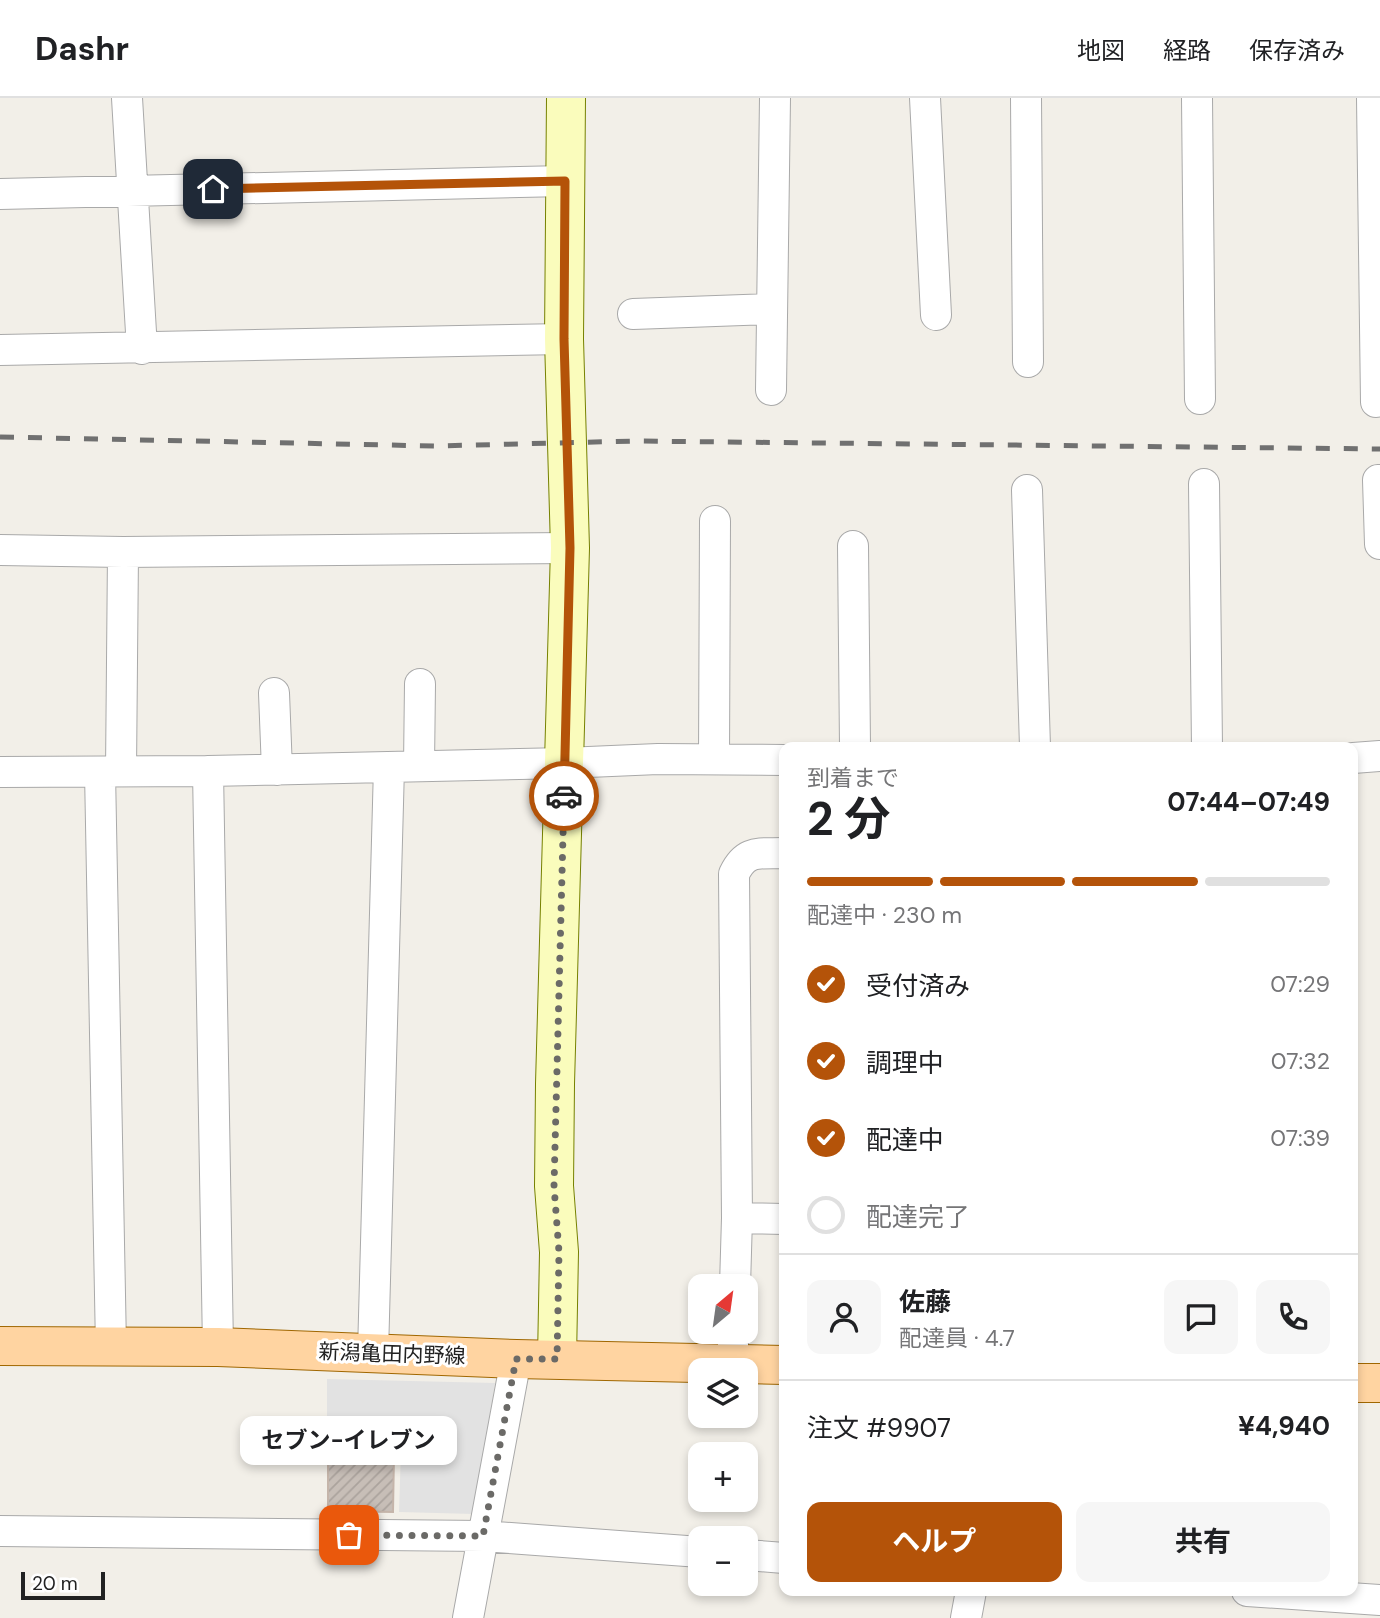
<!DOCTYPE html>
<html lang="ja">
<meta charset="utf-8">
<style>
body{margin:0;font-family:"DM Sans","Noto Sans JP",sans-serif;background:#f6f6f6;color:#202124;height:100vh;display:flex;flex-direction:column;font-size:26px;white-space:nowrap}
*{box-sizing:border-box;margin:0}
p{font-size:23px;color:#757577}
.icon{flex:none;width:38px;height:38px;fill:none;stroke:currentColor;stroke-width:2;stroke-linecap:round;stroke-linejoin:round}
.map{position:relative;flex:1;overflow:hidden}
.panel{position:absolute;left:779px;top:644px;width:579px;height:854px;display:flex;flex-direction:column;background:#fff;border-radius:14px;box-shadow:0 4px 10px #0003}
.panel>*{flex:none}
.needle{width:46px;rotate:29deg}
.tools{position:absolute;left:688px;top:1176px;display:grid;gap:14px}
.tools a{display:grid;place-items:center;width:70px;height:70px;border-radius:14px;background:#fff;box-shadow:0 4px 10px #0003;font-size:35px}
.scale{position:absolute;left:21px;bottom:18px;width:84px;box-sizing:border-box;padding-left:7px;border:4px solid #222;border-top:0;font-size:19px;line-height:24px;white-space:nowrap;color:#222;-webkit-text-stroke:5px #fff;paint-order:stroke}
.pin{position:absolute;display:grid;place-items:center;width:60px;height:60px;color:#fff;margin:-30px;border-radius:14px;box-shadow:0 4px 10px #0006}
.courier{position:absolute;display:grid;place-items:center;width:70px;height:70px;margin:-35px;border:5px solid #b45309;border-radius:50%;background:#fff;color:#222;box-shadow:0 2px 9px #0007}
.bubble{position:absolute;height:49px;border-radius:14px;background:#fff;box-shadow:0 4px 10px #0003;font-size:23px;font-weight:700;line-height:49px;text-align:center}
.summary em{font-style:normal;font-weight:700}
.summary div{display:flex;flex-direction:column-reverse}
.summary{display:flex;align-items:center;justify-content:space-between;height:119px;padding:0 28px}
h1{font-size:46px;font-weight:700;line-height:52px}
.bar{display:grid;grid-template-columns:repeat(4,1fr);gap:10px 7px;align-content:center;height:84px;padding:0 28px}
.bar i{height:9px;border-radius:5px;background:#e0e0e0}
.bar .selected{background:#b45309}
.bar p{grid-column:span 4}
.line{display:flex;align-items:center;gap:18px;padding:0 28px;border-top:2px solid #e0e0e0}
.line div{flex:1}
.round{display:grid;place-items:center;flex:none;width:74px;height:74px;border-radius:14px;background:#f6f6f6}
ol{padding:0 28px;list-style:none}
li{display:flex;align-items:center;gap:21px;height:77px}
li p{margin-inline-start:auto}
li .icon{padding:7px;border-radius:50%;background:#b45309;color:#fff;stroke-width:4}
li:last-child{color:#757577}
li i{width:38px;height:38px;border:4px solid #e0e0e0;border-radius:50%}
.cta{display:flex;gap:14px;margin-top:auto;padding:14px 28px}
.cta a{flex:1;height:80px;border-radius:14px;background:#b45309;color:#fff;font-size:28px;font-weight:700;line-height:80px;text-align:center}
.cta a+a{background:#f6f6f6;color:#202124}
header{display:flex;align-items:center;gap:42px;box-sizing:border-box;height:98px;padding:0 35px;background:#fff;border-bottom:2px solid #e0e0e0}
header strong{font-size:33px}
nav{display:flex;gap:38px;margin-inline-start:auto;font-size:24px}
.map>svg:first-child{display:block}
</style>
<header>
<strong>Dashr</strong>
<nav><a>地図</a><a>経路</a><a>保存済み</a></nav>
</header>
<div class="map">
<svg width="1380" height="1520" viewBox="0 0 1380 1520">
<defs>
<pattern id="building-hatch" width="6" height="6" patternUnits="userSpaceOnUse" patternTransform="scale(1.75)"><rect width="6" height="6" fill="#c7beb7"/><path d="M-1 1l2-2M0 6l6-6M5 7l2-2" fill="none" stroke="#aba39d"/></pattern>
</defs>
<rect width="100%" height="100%" fill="#f2efe8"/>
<path fill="#e2e2e2" d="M327 1281 495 1285 474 1416 399 1414 401 1353 327 1352Z"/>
<path fill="url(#building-hatch)" stroke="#c5b5aa" stroke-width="2" d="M328 1356 394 1357 393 1414 328 1413Z"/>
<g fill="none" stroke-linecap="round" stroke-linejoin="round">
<g stroke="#a9a9a9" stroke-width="32">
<path id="street" d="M127 0 142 251
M925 0 936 217
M1026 0 1028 264
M1197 0 1200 301
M1372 0 1376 304
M0 96 565 83
M633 216 772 211
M0 252 564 241
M771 292 775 0
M1378 382 1380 446
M1204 386 1207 649
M1027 392 1035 649
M853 448 855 649
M0 452 123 454 570 450
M274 595 277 672
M1353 660 1380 658
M714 661 715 423
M419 668 420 586
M121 673 123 454
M208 673 218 1249
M0 674 208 673 565 665 658 661 784 662
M100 674 111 1249
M737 1120 734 776C746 751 759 756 784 755
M735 1188 737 1120 784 1121
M373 1255 389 669
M733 1266V1234
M0 1433 483 1438 700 1454
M746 1457 784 1460
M1247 1493 1380 1502
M468 1520 516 1261
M966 1520 971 1493"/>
</g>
<g stroke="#768100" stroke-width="40">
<path id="secondary" d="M557 1261 559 1154 554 1088 555 986 570 450 564 241 566 0"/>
</g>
<g stroke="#a06700" stroke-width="40">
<path id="primary" d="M0 1248 218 1249 516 1261 784 1267
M1353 1285H1380"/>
</g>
<use href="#street" stroke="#fff" stroke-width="30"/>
<use href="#secondary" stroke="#fafcbc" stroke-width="38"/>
<use href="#primary" stroke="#ffd4a1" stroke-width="38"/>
<path stroke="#707070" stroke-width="5" stroke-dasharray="14 14" stroke-linecap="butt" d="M0 339 436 348 636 343 1380 351"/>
</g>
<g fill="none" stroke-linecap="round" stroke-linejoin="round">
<path stroke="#6b6a67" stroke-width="7" stroke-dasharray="0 12.6" d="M349 1437 483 1438 516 1261H557L559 1154 554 1088 564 698"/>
<path stroke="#b45309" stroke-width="9" d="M213 91 565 83 564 241 570 450 564 698"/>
</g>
<g text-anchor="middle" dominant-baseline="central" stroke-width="6" stroke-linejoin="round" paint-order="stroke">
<g font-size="21" fill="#222" stroke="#fff">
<text transform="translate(392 1256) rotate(2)">新潟亀田内野線</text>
</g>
</g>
</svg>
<div class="tools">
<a><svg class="needle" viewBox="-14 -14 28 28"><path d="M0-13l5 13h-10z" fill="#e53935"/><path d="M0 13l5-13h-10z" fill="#757577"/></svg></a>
<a><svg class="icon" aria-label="layers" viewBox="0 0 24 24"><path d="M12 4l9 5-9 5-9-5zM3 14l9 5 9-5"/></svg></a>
<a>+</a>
<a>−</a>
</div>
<div class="scale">20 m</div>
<div class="pin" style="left:349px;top:1437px;background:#ea580c"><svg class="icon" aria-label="bag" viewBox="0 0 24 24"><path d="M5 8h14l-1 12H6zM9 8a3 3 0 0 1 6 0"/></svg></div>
<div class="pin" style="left:213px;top:91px;background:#1f2937"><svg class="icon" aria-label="home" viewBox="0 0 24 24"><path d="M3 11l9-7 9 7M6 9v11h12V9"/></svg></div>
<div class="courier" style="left:564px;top:698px"><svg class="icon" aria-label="car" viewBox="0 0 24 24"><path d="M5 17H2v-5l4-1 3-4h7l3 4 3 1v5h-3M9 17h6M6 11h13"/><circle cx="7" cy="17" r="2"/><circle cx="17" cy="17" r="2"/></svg></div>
<div class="bubble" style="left:240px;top:1318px;width:217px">セブン-イレブン</div>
<section class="panel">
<div class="summary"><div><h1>2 分</h1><p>到着まで</p></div><em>07:44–07:49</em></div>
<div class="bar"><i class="selected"></i><i class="selected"></i><i class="selected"></i><i></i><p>配達中 · 230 m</p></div>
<ol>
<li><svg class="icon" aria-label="check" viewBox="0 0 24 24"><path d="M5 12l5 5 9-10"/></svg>受付済み<p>07:29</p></li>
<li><svg class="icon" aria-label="check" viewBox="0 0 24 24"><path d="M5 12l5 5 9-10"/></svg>調理中<p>07:32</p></li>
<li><svg class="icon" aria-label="check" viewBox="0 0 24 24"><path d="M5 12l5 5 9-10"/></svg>配達中<p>07:39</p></li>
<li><i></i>配達完了</li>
</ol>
<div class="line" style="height:126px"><a class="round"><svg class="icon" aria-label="person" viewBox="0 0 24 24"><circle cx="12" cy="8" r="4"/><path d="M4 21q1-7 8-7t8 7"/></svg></a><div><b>佐藤</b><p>配達員 · 4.7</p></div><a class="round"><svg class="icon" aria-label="chat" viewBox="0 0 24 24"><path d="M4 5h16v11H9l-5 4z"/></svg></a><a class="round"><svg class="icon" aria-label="phone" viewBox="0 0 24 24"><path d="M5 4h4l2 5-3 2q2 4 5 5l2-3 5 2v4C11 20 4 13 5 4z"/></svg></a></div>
<div class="line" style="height:91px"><div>注文 #9907</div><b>¥4,940</b></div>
<div class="cta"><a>ヘルプ</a><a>共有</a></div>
</section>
</div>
